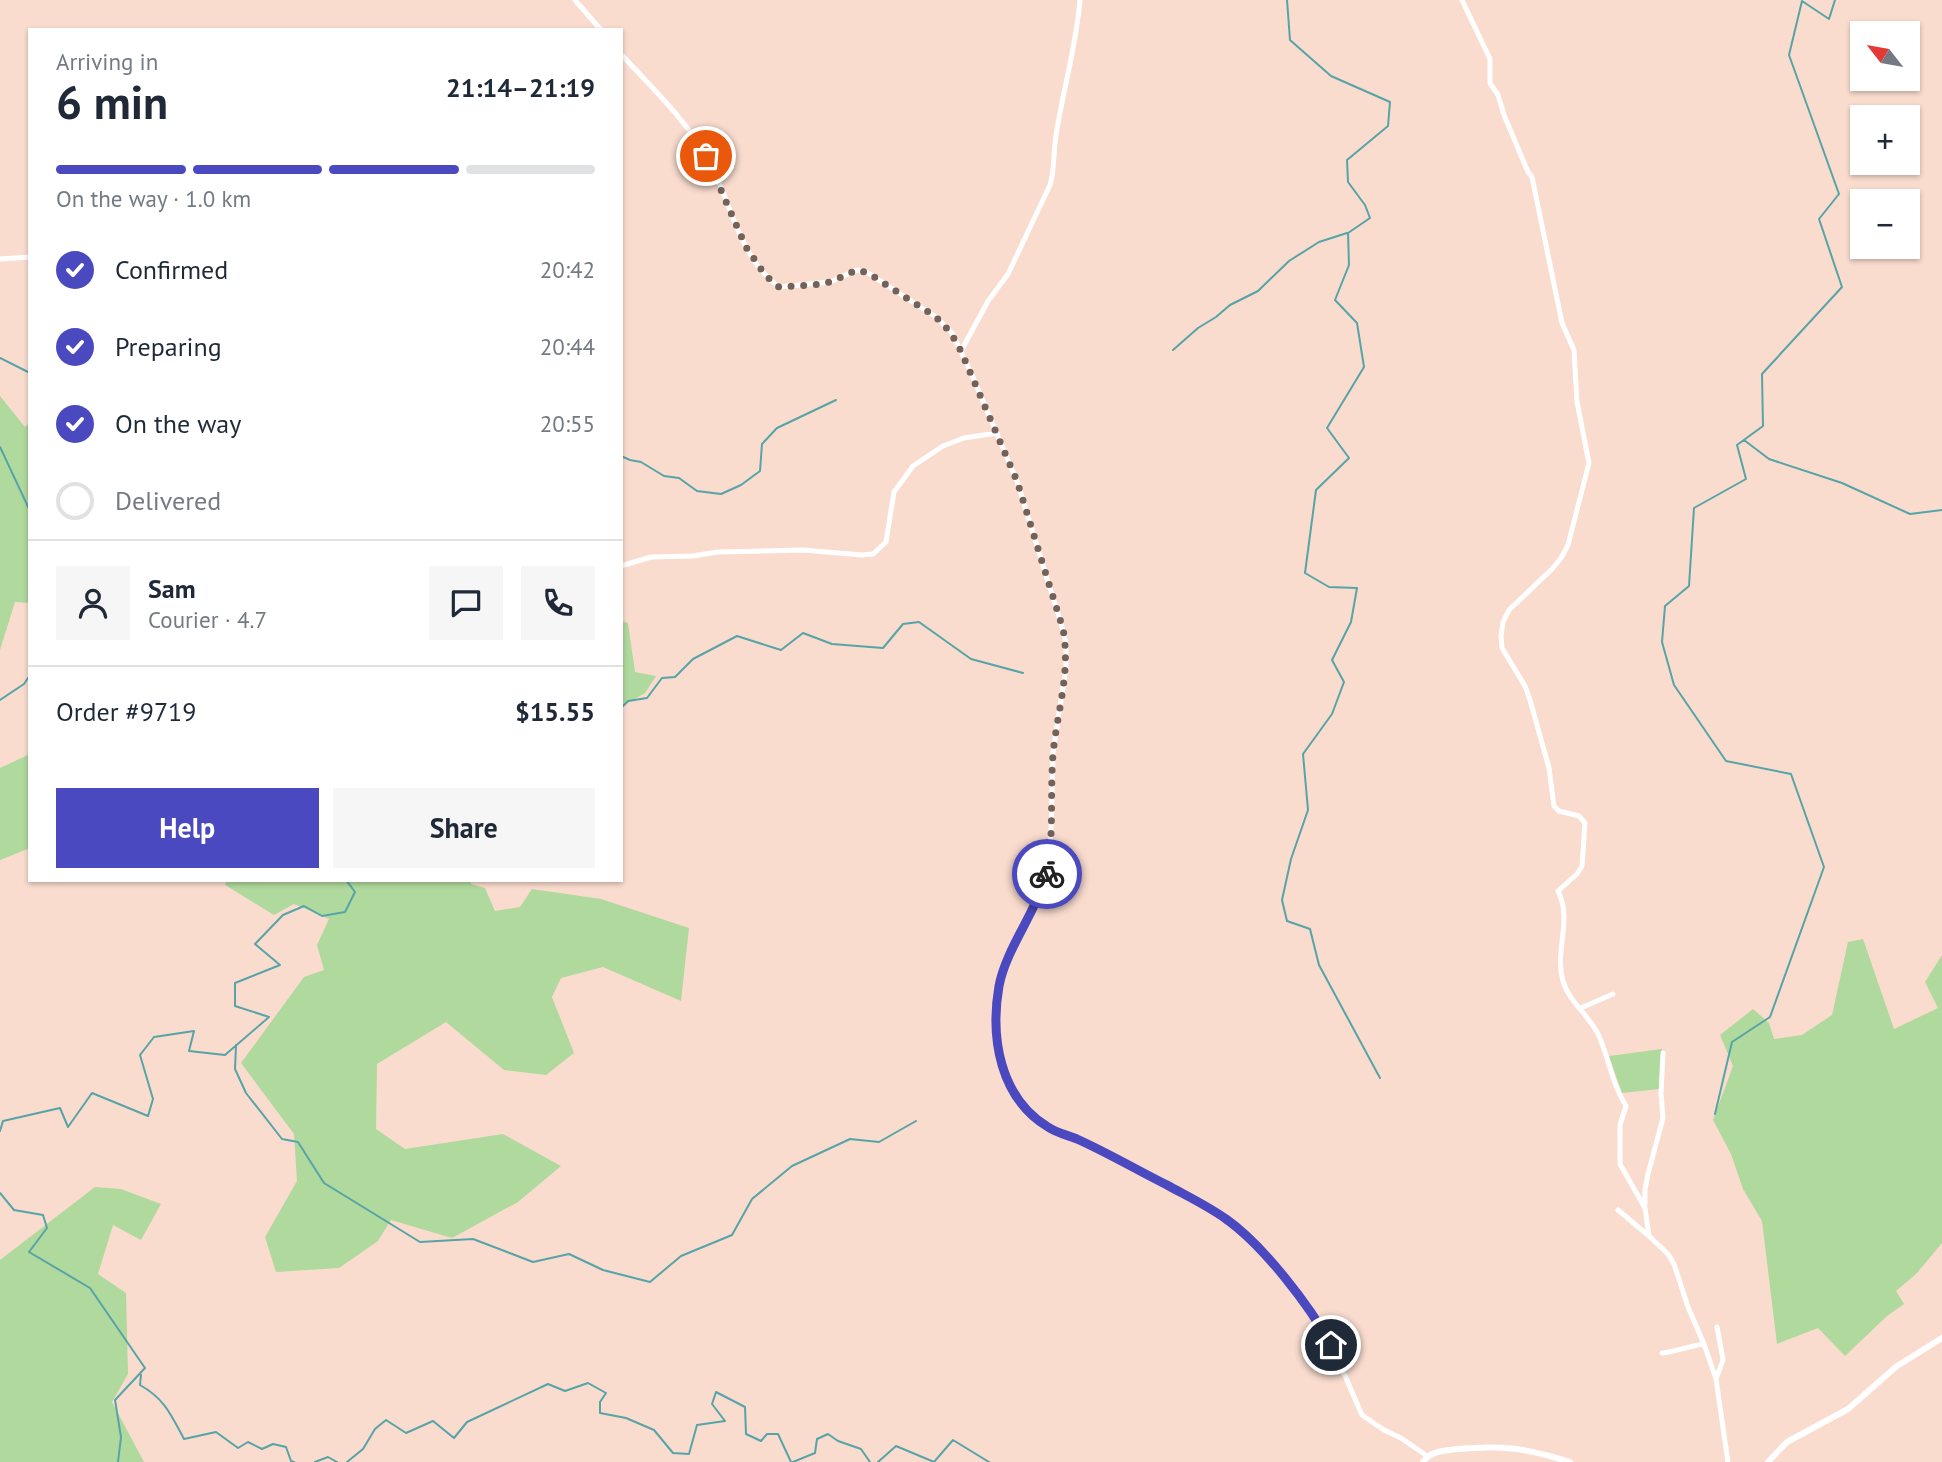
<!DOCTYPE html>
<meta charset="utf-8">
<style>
body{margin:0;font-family:"PT Sans",sans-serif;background:#f6f6f7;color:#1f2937;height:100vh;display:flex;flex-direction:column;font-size:26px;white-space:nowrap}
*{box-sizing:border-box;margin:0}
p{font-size:23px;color:#747a83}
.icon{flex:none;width:38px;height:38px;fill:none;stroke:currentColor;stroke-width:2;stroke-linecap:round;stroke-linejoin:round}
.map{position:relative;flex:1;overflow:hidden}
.details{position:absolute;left:28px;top:28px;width:595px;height:854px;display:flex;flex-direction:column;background:#fff;border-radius:0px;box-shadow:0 2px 5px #0004}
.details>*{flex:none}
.needle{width:46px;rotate:301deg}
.controls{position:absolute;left:1850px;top:21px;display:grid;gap:14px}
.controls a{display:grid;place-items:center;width:70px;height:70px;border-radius:0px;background:#fff;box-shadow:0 2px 5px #0004;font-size:35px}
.pin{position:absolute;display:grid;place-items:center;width:60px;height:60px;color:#fff;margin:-30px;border:4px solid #fff;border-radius:50%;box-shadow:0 2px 7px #0007}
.courier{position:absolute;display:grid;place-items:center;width:70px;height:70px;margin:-35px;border:5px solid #4b49bf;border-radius:50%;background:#fff;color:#222;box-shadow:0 2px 9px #0007}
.headline em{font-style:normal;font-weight:800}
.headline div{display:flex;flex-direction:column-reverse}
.headline{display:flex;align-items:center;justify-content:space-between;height:119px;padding:0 28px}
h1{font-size:46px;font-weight:800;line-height:52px}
.bar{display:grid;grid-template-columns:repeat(4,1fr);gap:10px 7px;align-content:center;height:84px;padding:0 28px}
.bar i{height:9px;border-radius:5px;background:#e0e1e3}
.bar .selected{background:#4b49bf}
.bar p{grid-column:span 4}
.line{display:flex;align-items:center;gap:18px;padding:0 28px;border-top:2px solid #e0e1e3}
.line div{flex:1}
.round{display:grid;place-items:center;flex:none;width:74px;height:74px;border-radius:0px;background:#f6f6f7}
ol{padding:0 28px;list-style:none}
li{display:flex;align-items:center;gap:21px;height:77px}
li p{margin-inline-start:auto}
li .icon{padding:7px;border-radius:50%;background:#4b49bf;color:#fff;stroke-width:4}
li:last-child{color:#747a83}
li i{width:38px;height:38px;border:4px solid #e0e1e3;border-radius:50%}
.cta{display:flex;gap:14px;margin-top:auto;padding:14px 28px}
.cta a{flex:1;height:80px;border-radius:0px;background:#4b49bf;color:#fff;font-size:28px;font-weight:800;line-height:80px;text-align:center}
.cta a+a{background:#f6f6f7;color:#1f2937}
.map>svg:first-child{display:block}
</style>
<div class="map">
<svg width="1942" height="1462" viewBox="0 0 1942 1462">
<rect width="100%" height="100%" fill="#f9dcce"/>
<path fill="#b0d99d" d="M0 396 25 427 30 422V603L15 602 0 650Z
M621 621 628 623 635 672 656 676 645 693 621 707Z
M30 754V848L0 860V768Z
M227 880H471V884L485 888 495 911 520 907 532 889 601 899 689 928 681 1001 603 967 561 978 552 997 574 1053 546 1075 504 1070 446 1022 377 1064 376 1129 405 1149 503 1134 561 1166 518 1202 452 1238 391 1220 378 1241 339 1268 276 1272 265 1237 297 1181 294 1134 241 1063 304 977 324 970 317 945 329 919 294 904 274 915 225 885Z
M1863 939 1894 1029 1938 1008 1925 982 1942 955V1243L1917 1273 1896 1291 1904 1304 1887 1316 1845 1356 1818 1328 1777 1344 1762 1221 1743 1189 1731 1154 1713 1120 1733 1066 1720 1035 1753 1009 1769 1023 1774 1039 1802 1035 1832 1015 1848 942Z
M1662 1049 1659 1089 1622 1093 1609 1056Z
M95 1187 121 1189 161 1204 141 1240 113 1225 98 1274 126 1293 128 1374 112 1402 144 1462H0V1260Z"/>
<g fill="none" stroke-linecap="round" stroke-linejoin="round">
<path stroke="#56a4a8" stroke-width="2" d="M1287 0 1290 40 1331 76 1390 102 1388 126 1347 160 1348 182 1365 205 1370 218 1348 233 1349 265 1335 300 1357 323 1364 367 1327 428 1349 458 1316 490 1305 573 1329 587 1357 588 1351 622 1332 660 1344 682 1332 714 1303 754 1308 810 1291 859 1282 900 1287 921 1310 929 1319 965 1380 1078
M1173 350 1198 328 1216 317 1230 305 1258 291 1289 261 1319 242 1347 233
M0 358 30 373
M1744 440 1769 459 1842 483 1910 514 1942 510
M0 447 30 511
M621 456 630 460 641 462 664 476 679 478 697 491 721 494 741 485 760 471 762 444 777 428 836 400
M0 700 24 684 30 675
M621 708 628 701 647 698 662 678 675 677 693 659 737 636 781 650 803 633 832 644 883 648 903 624 919 622 971 659 1023 673
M236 1045 235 1069 246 1093 282 1139 298 1142 324 1183 420 1242 473 1239 533 1262 569 1254 603 1270 650 1282 681 1256 732 1235 752 1199 792 1166 850 1139 879 1142 916 1121
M1715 1114 1732 1042 1770 1017 1824 867 1791 774 1726 761 1674 685 1662 642 1665 606 1689 586 1694 508 1746 479 1737 445 1763 426 1762 374 1842 287 1819 219 1839 194 1789 55 1802 1 1829 19 1835 0
M0 1131 3 1121 60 1108 68 1127 92 1093 148 1116 153 1099 140 1055 154 1037 194 1031 189 1051 225 1055 269 1017 235 1006V983L280 965 255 944 283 915 304 906 322 916 345 912 355 892 346 880
M0 1193 14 1210 43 1215 47 1228 29 1252 90 1288 145 1368 115 1400 121 1437 118 1462
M141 1375 140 1385C165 1399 171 1415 184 1439L216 1432 238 1448 248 1442 262 1449 273 1444 286 1447 291 1461 294 1462
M315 1462 328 1457 337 1462
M347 1462 363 1449 375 1429 386 1420 406 1433 433 1421 454 1438 467 1422 548 1384 565 1391 588 1383 606 1393 600 1402V1413L626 1418 654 1430 673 1453 689 1454 697 1425 725 1421 712 1404 716 1392 745 1407 746 1434 761 1441 767 1434H778L791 1462
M793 1462 815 1453 817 1439 828 1434 838 1441 861 1449 870 1462
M878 1462 896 1446 934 1462 953 1440 989 1462"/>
<path stroke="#fff" stroke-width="5" d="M575 0 601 30
M1462 0 1490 59V83L1498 95 1504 115 1528 172 1532 177 1562 323 1574 350 1577 402 1589 463 1568 545 1561 558 1552 569 1509 610 1503 622 1501 636 1502 648 1525 686 1530 700 1549 768 1554 806 1559 811 1579 816 1585 823 1582 866 1577 874 1558 891C1573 920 1554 951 1563 981 1569 1002 1590 1016 1599 1036 1609 1059 1612 1084 1626 1106L1620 1125V1164L1645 1208 1649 1236 1668 1254 1674 1264 1688 1307 1704 1344 1716 1379 1728 1462
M621 54C649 85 687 121 707 157 731 200 738 257 779 287L830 282 857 270 868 273 936 317 952 333 972 375 1017 481 1063 630 1066 644V668L1053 752 1051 830 1048 872 1036 906 1016 942 999 985 996 1033 1005 1078 1015 1098 1024 1108 1048 1127 1076 1138 1126 1163 1197 1201 1229 1221 1272 1264 1312 1315 1322 1330 1339 1362 1362 1415 1384 1430 1401 1438 1427 1456
M0 259 30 257
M961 351 988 301 1008 274 1050 185C1055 169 1053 152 1056 136 1063 89 1076 48 1080 0
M621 566 651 557 693 556 717 552 803 550 862 555 873 554 886 542 894 492 913 466 943 446 964 438 997 433
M1581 1008 1613 994
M1645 1204V1189L1648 1174 1663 1118 1661 1094 1663 1053
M1618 1210 1649 1236
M1662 1353C1676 1352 1689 1346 1704 1344
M1716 1379 1723 1360 1717 1327"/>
<path stroke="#fff" stroke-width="6" d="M1423 1462C1430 1451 1444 1451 1457 1449 1502 1445 1526 1448 1570 1462
M1768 1462 1787 1442 1848 1409 1897 1366 1942 1338"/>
</g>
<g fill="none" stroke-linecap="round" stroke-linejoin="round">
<path stroke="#73625a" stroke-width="7" stroke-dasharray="0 12.6" d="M706 156 746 247 765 275 774 283 779 287 814 285 830 282 857 270 868 273 936 317 951 333 961 351 1017 481 1063 629C1071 672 1057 712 1053 754 1050 794 1054 835 1047 874"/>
<path stroke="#4b49bf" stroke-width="9" d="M1047 874C1036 912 1006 949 999 986 990 1038 1000 1098 1048 1127 1057 1133 1067 1135 1077 1139 1108 1153 1137 1170 1167 1185 1187 1196 1208 1206 1226 1219 1263 1245 1310 1306 1331 1345"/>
</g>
</svg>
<div class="controls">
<a><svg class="needle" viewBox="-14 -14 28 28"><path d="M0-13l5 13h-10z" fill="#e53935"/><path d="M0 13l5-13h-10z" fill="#747a83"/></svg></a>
<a>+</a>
<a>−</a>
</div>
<div class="pin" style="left:706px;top:156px;background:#ea580c"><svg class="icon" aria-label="bag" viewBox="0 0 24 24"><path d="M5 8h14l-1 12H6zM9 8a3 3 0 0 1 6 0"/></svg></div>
<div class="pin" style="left:1331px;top:1345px;background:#1f2937"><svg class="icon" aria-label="home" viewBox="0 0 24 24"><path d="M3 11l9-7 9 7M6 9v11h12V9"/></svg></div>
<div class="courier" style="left:1047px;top:874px"><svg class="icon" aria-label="bike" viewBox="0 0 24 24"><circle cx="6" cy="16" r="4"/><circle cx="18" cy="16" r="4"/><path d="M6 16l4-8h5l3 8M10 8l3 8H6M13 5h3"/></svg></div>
<section class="details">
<div class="headline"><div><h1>6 min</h1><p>Arriving in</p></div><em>21:14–21:19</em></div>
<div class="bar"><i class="selected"></i><i class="selected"></i><i class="selected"></i><i></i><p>On the way · 1.0 km</p></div>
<ol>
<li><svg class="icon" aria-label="check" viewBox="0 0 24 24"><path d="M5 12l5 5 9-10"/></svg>Confirmed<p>20:42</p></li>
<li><svg class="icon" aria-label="check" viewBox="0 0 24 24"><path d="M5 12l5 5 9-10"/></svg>Preparing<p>20:44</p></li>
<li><svg class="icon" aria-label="check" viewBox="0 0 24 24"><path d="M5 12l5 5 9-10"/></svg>On the way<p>20:55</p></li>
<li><i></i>Delivered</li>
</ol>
<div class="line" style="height:126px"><a class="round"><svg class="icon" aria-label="person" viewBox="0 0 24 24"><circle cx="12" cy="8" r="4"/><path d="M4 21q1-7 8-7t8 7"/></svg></a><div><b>Sam</b><p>Courier · 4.7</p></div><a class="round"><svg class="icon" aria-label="chat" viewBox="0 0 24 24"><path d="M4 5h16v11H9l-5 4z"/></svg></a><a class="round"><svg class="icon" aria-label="phone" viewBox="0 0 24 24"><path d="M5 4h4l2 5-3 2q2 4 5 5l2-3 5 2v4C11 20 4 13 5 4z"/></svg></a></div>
<div class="line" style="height:91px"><div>Order #9719</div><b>$15.55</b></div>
<div class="cta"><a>Help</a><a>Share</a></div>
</section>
</div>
